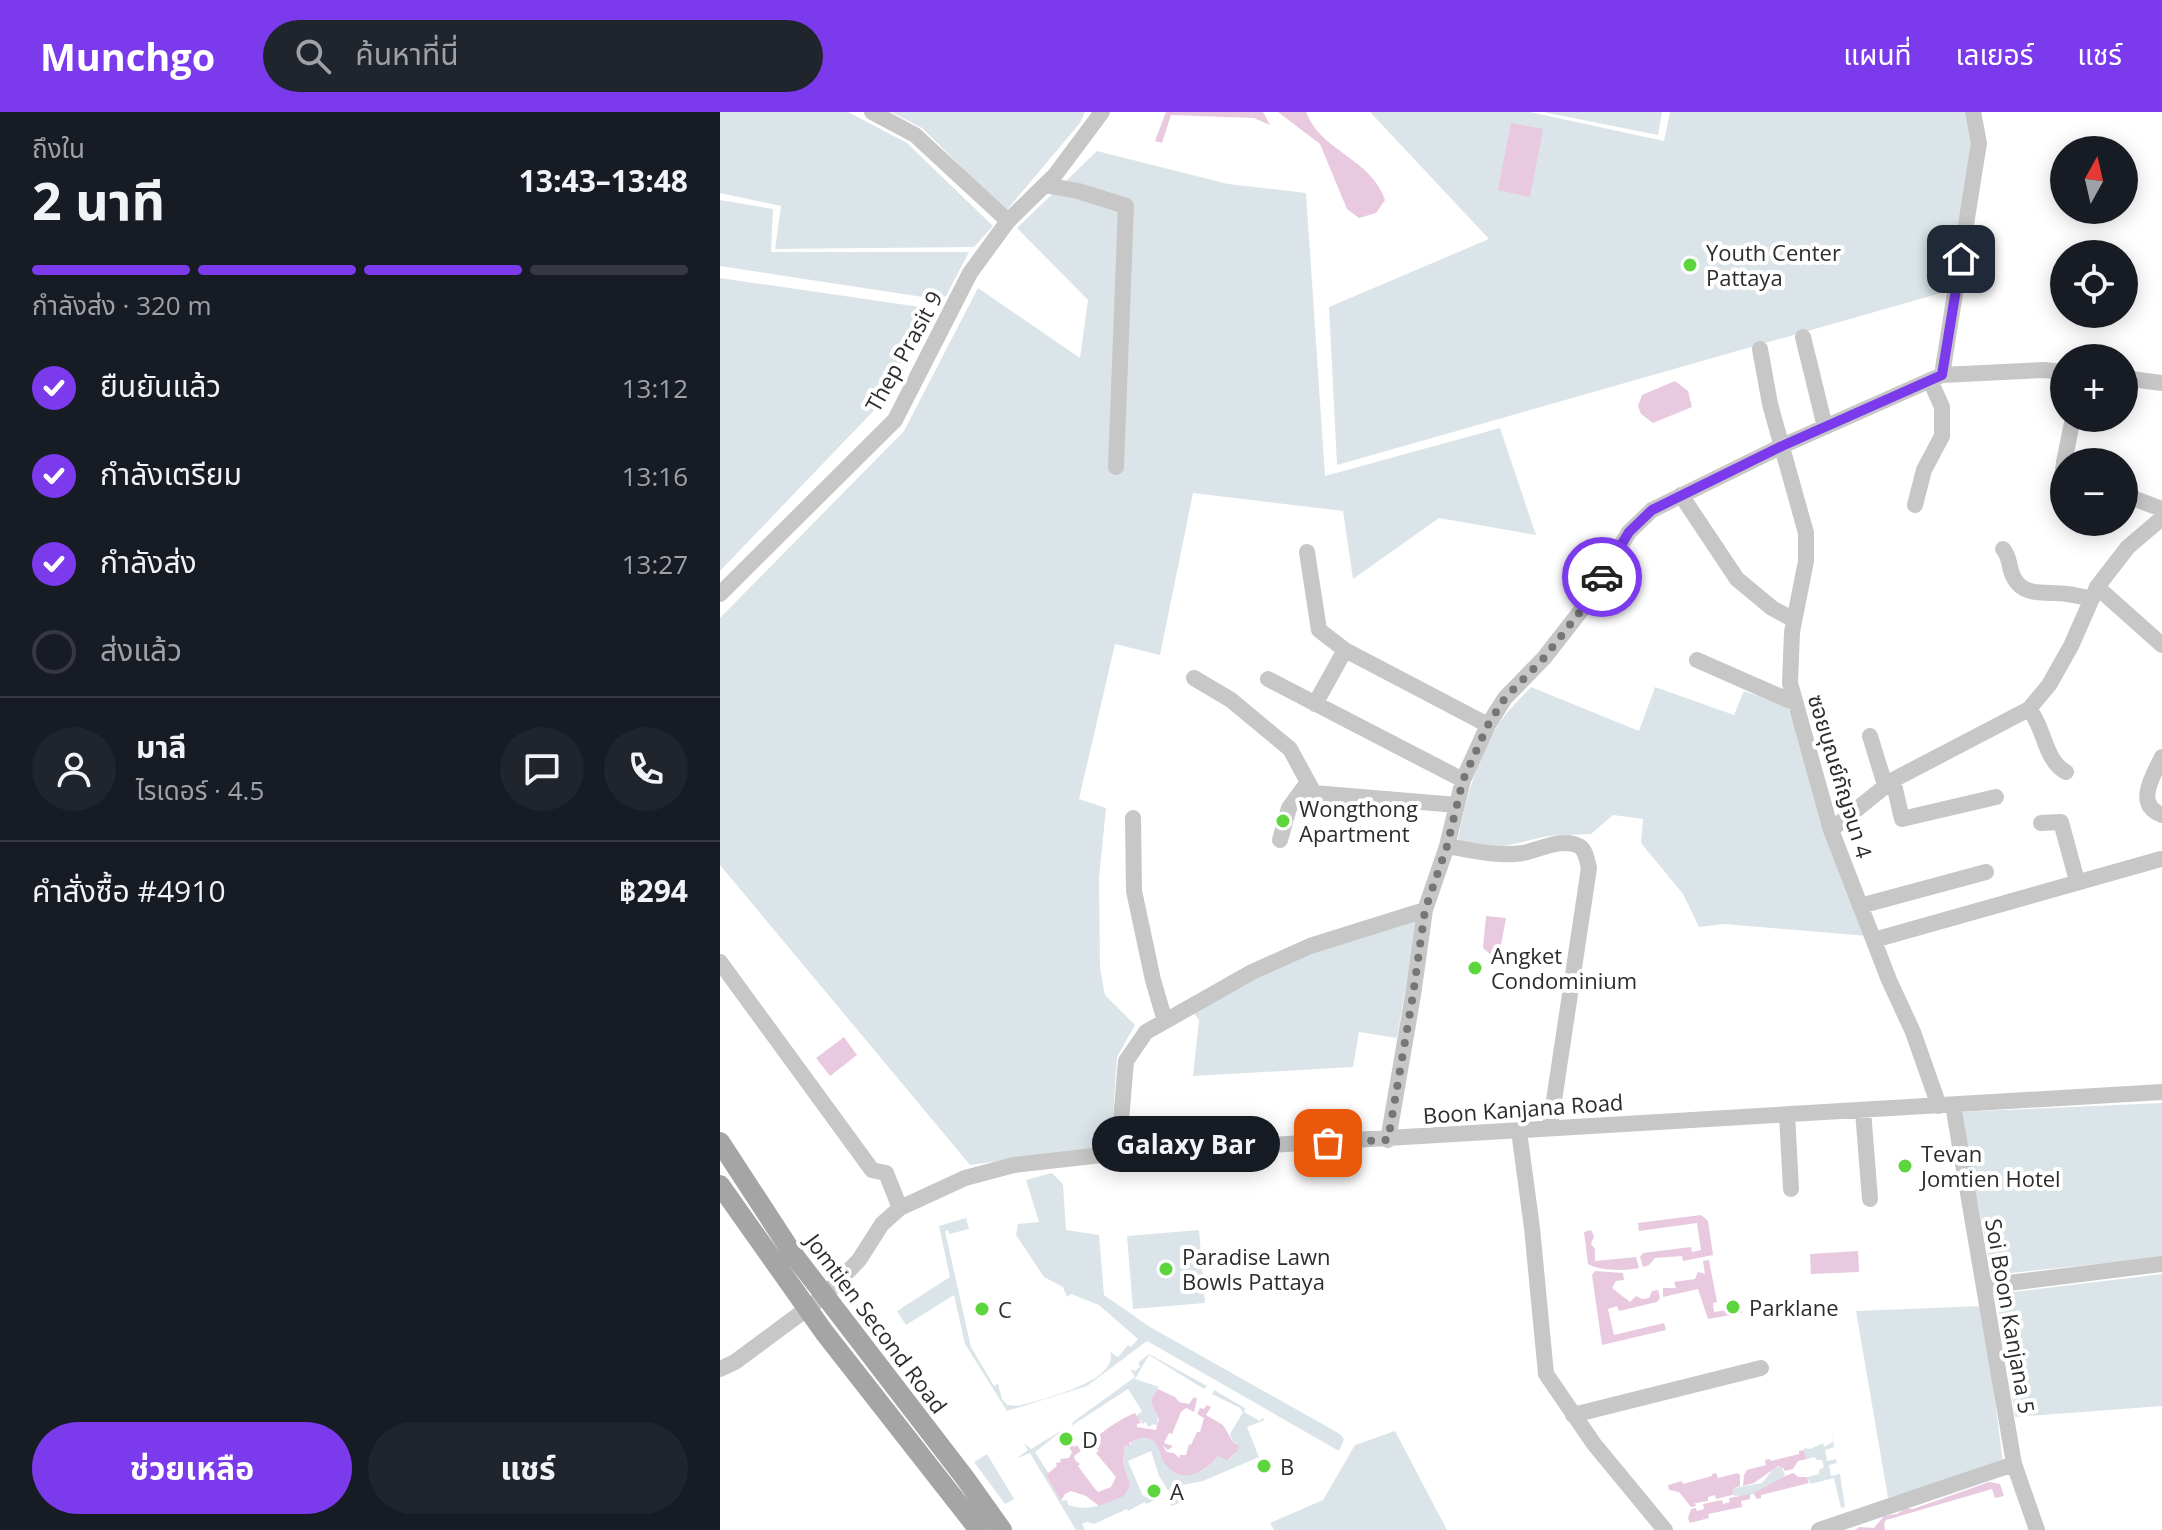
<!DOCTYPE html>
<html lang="th">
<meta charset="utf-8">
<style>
body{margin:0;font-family:"Open Sans","Noto Sans Thai",sans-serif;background:#20242c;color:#f1f3f6;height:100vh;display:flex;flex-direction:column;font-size:30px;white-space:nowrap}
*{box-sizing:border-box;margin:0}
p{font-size:26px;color:#9ea1a6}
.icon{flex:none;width:44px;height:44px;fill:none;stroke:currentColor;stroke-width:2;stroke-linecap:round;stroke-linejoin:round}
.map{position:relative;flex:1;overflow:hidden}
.drawer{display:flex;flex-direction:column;background:#171b24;width:720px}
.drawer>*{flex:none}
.needle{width:52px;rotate:8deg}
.tools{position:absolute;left:1330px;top:24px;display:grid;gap:16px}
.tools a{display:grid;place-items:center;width:88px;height:88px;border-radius:50%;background:#171b24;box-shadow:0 4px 20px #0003;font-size:40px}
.pin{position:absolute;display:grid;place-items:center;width:68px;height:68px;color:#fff;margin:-34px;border-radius:16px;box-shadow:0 4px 12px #0006}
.courier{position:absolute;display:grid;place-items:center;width:80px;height:80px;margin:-40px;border:6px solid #7c3aed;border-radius:50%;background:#fff;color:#222;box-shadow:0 2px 10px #0007}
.bubble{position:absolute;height:56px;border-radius:28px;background:#171b24;box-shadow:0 4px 20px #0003;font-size:26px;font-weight:700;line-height:56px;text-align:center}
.head em{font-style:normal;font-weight:700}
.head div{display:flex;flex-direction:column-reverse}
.head{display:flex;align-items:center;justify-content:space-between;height:136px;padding:0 32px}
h1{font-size:52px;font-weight:700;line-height:60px}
.bar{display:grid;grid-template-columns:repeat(4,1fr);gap:12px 8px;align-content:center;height:96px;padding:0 32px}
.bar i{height:10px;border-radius:6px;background:#363941}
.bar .on{background:#7c3aed}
.bar p{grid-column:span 4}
.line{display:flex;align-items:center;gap:20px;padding:0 32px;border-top:2px solid #363941}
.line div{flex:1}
.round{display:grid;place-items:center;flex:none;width:84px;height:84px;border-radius:42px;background:#20242c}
ol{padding:0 32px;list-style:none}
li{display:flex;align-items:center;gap:24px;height:88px}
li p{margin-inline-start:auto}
li .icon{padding:8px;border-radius:50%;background:#7c3aed;color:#fff;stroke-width:4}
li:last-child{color:#9ea1a6}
li i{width:44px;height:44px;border:4px solid #363941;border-radius:50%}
.button{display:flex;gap:16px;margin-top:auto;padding:16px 32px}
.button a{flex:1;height:92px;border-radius:48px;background:#7c3aed;color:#fff;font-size:32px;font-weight:700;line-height:92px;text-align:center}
.button a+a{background:#20242c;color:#f1f3f6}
header{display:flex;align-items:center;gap:48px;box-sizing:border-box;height:112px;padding:0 40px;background:#7c3aed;color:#fff}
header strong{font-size:38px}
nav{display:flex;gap:44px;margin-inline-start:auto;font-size:28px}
.search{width:560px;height:72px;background:#20242c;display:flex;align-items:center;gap:20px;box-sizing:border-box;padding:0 28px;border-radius:44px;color:#9ea1a6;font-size:30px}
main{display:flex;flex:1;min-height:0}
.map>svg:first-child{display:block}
</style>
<header>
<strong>Munchgo</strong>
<div class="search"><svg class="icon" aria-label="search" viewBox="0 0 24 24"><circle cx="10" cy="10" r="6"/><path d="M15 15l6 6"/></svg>ค้นหาที่นี่</div>
<nav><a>แผนที่</a><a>เลเยอร์</a><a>แชร์</a></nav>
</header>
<main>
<section class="drawer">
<div class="head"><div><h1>2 นาที</h1><p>ถึงใน</p></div><em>13:43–13:48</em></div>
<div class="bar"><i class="on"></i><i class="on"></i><i class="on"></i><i></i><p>กำลังส่ง · 320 m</p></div>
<ol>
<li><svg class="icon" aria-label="check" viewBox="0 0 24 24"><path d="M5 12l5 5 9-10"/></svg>ยืนยันแล้ว<p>13:12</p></li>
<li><svg class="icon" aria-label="check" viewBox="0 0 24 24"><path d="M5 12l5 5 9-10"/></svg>กำลังเตรียม<p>13:16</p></li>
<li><svg class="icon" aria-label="check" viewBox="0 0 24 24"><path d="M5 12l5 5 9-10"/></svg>กำลังส่ง<p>13:27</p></li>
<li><i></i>ส่งแล้ว</li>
</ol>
<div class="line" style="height:144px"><a class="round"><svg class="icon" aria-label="person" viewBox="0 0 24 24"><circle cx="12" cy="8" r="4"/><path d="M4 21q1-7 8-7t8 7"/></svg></a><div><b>มาลี</b><p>ไรเดอร์ · 4.5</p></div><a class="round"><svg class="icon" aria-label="chat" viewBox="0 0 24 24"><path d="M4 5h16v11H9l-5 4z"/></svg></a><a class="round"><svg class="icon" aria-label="phone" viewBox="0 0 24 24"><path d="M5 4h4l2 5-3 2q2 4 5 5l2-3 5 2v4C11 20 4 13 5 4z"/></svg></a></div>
<div class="line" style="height:104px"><div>คำสั่งซื้อ #4910</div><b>฿294</b></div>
<div class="button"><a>ช่วยเหลือ</a><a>แชร์</a></div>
</section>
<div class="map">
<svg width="1442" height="1418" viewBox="0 0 1442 1418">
<rect width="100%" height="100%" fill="#fff"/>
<path fill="#dbe5e9" d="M0 0H128L187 31 273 114 254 135 55 137 61 94 0 81Z
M171 0H365L360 11 286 99 202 16Z
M650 0H810L944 29 950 0H1248L1253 30 1228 179 617 353 609 195 769 127Z
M823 0H942L938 23Z
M377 39 508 72 586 81 605 364 780 316 816 423 719 406 633 467 623 399 473 381 440 543 395 532 359 687 386 696 379 766 380 856 385 883 415 913 397 945 391 1034 250 1053 0 753V506L184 319 258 176 360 246 368 188 297 116Z
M0 88 53 97 51 140H249L226 184 216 187 0 154Z
M0 166 207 196 162 290 0 459Z
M811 575 919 619 935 575 1014 603 1024 579 1068 595 1107 727 1147 824 1004 812 979 815 963 782 921 731 923 707 893 703 871 722 828 724 781 735 737 731C746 689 755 649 778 613 787 599 800 587 811 575Z
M698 804 677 926 639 920 633 955 473 964 479 908 472 899 586 839Z
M1442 991V1145L1272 1163 1240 1000Z
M332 1061 343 1072 346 1118 379 1123 384 1183 430 1215 620 1322 624 1327 619 1339 427 1229 367 1274 287 1299 245 1232 234 1183 186 1213 177 1199 230 1165 219 1114 246 1106 249 1117 229 1122 228 1118 225 1119 251 1235 274 1274 278 1272 282 1287 287 1293 298 1294C319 1288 400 1270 390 1240L398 1245 408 1233 411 1235 418 1227 379 1193 351 1182 347 1185 343 1175 324 1165 296 1123 298 1112 319 1110 306 1068Z
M479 1118 485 1191 413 1197 407 1124Z
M1442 1162V1294L1295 1305 1276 1182Z
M1263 1194 1283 1351 1168 1386 1136 1199Z
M429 1242 487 1274 484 1277 429 1243 415 1267 439 1275C423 1294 440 1298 438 1315L434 1312 428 1315 426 1310 422 1312 421 1308H417V1303L422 1299 408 1277 351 1314 353 1310 415 1265 410 1257 415 1259 420 1255 418 1251Z
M494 1278 525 1296 524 1300 540 1309 542 1306 545 1308 527 1315 539 1345 483 1369 457 1374 463 1390 451 1394 448 1386 451 1383 439 1364 431 1339 408 1349 422 1382 425 1385 434 1382 436 1388 426 1392 425 1390 408 1399 407 1397 374 1412 367 1410 362 1412 365 1418H356L310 1341 296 1347 308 1338 304 1331 311 1337 344 1317 315 1340 329 1362 326 1363 341 1389 347 1388 348 1393C374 1401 391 1390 410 1373L403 1350 405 1333 408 1332 407 1335C413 1327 425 1322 434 1330 439 1335 440 1346 446 1352 463 1372 485 1362 498 1344L509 1347 518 1339 517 1331 513 1330 510 1322 523 1300 520 1296 492 1282Z
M675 1319 727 1418H554L550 1411 603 1388 635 1333Z
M1112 1319 1114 1335 1105 1338 1107 1349 1116 1347 1117 1351 1109 1353 1111 1364 1120 1362 1125 1395 1121 1396 1114 1366 1091 1372 1087 1365 1099 1362V1358L1104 1355 1102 1348H1096L1095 1345 1087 1347 1084 1336 1090 1337 1103 1331 1104 1335 1113 1330Z
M267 1342 294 1387 285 1392 254 1350Z
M1061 1354 1065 1363C1054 1376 1027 1388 1012 1383L1014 1376 1042 1371 1054 1356Z"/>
<path fill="#e8c9e0" d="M446 0H543L550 13 534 6 451 3 442 31 435 29Z
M558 0H586C601 40 651 46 665 88L656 101 639 106 627 97 600 32Z
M791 11 823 17 810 85 778 78Z
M955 269 968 279 972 295 933 311 921 302 918 294 922 283Z
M766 804 786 806 778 849 763 836Z
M124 925 137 943 110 964 96 946Z
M981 1103 988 1109 993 1143 963 1149 962 1144 935 1146 929 1153 923 1155 920 1145 923 1141 971 1135 972 1140 981 1138 977 1111 919 1119 918 1111Z
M871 1118 874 1124 871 1132 875 1137V1149L916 1145 919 1156C905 1159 880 1159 868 1152L864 1120Z
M1138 1139 1139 1160 1091 1162 1090 1142Z
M989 1148 997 1190 993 1191 994 1200 1021 1196 1022 1201 988 1207 978 1177 943 1185V1176H956L954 1170 975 1167 978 1160 985 1162 983 1149Z
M875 1159 903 1161 904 1168 896 1169 892 1176 910 1190 916 1184 922 1187 929 1186 932 1179 938 1178 940 1186 937 1190 899 1199 897 1194 888 1197 894 1223 944 1211 946 1218 882 1233 872 1163Z
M438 1277 455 1285 459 1290 469 1292 474 1285 477 1287 474 1300 466 1296 461 1300 452 1322 449 1321 444 1331 453 1334 448 1338 442 1333 447 1340 454 1341 459 1346 460 1343H466L469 1332 471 1333 477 1320H480L484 1306 477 1302 480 1296 484 1297 487 1293 491 1295 486 1303 503 1313 513 1330 519 1333 518 1339 507 1348 498 1344C484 1362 462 1373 445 1352 440 1345 439 1334 433 1329 425 1323 417 1327 409 1331V1335L405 1333 403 1350 410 1373 404 1384 379 1394 366 1384 351 1379 345 1382 341 1389 326 1363 337 1354 336 1351 341 1350 340 1347 349 1346 352 1340 347 1332 350 1330 354 1335 357 1333 361 1339 354 1344 355 1348 360 1352 358 1354 375 1377 378 1380 391 1375 396 1365 376 1341 379 1339 371 1332 364 1337 360 1331 363 1329 360 1324 363 1322 368 1329 375 1328C377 1322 404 1305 415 1301L421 1311 417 1312V1315L436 1318 439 1308C433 1295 427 1289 438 1277Z
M1084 1338 1087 1347 1078 1349 1073 1357 1065 1359 1063 1356 1058 1354 1034 1371 1023 1374 1024 1363 1027 1358 1046 1353 1045 1348 1050 1347 1051 1349 1079 1342V1339Z
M996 1361 998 1366 1017 1361 1020 1363V1374L1014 1376 1012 1383 996 1387 995 1383 988 1385V1389L975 1391 976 1394 971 1395 959 1380 949 1378 948 1373 962 1369 963 1372 992 1364V1362Z
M1074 1361 1078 1365H1087L1089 1371 1041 1383V1386L1037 1387 1033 1381C1046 1376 1063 1363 1074 1361Z
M1269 1370 1280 1372 1284 1384 1275 1386 1272 1377 1166 1408 1164 1411 1165 1418H1135L1139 1415 1154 1416 1164 1404 1177 1402 1186 1396 1193 1397Z
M1030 1382V1387L1021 1389 1022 1395 988 1402 989 1406 970 1411 968 1406 971 1397 976 1396 977 1399 984 1397 983 1392 1002 1388 1003 1392 1010 1390 1009 1386Z"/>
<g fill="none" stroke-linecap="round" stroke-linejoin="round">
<path stroke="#c7c7c7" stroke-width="16" d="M152 0 195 23 288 109
M325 73 358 79 406 94 396 355
M1083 225 1105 315
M1040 237 1050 292 1086 421V449L1072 520 1070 571 1111 718 1169 868 1193 920 1219 994
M1222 263 1259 31 1253 0
M1404 266 1442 271
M1344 350 1353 306
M961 383 1017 467 1052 496 1074 508
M1338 386 1344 352
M1404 389 1410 385 1442 397
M1195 393 1204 358 1222 324V295L1210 268
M1283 437C1291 446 1288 456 1294 466 1304 486 1329 479 1347 482 1355 483 1364 485 1372 487
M587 440 599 518 625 538 768 613
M1377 475 1442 533
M0 482 175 308 250 161 288 109 335 63 382 0
M977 548 1075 591
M474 566 511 588 570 637 594 681 737 693
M548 567 743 668
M595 592 625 538
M1309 597C1325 616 1324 648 1346 660
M1150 624 1165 673
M1442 645C1433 664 1414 692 1442 703
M1173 668 1182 707 1276 685
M413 706 414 779 433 868 445 909
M1321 711 1341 710 1357 769
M1111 718 1173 668 1309 597 1329 573 1351 534 1377 475 1408 435 1442 406
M560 728 569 696 588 670
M727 734C752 738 777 745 803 741 819 738 842 725 859 734 866 738 867 749 869 756L830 1015
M1140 794 1266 760
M1154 828 1441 747
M0 850 152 1058 166 1061 180 1096
M1233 993 1294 1352 1317 1418
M1143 999 1150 1087
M1067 1002 1071 1077
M799 1019 812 1116 826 1262 874 1332 945 1418
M668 1028 693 883 705 798 727 734 743 668 768 613 785 586 824 546 863 496 909 420 932 398 1062 334 1222 263 1324 258 1344 260
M398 1044 406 949 426 920 532 860 590 834 705 798
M1265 1174 1442 1152
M0 1257 15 1250 104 1184 139 1148 162 1112 180 1096 245 1066 294 1053 382 1043 1442 980
M853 1303 1041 1256
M1099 1418 1294 1352"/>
<path stroke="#a5a5a5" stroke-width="20" d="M0 1030 73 1142 245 1366 282 1418
M0 1073 104 1220 259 1418"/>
</g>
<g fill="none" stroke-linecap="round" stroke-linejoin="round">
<path stroke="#767676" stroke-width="8" stroke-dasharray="0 14.4" d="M608 1031 668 1028 693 883 705 798 727 734 743 668 768 613 785 586 824 546 863 496 882 465"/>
<path stroke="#7c3aed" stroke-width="10" d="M882 465 909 420 932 398 1062 334 1222 263 1241 147"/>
</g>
<g fill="#5cd63c" stroke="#fff" stroke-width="3">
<circle cx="970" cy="153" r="8"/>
<circle cx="563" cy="709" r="8"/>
<circle cx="755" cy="856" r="8"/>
<circle cx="1185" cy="1054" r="8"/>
<circle cx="446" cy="1157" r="8"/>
<circle cx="1013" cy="1195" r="8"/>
<circle cx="262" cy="1197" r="8"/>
<circle cx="346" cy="1327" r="8"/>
<circle cx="544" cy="1354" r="8"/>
<circle cx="434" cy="1379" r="8"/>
</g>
<g text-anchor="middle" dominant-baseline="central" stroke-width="8" stroke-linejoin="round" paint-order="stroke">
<g font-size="22" fill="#2d2d2d" stroke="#fff" text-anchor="start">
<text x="986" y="140">Youth Center<tspan x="986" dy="25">Pattaya</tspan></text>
<text x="579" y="696">Wongthong<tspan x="579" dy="25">Apartment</tspan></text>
<text x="771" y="843">Angket<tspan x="771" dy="25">Condominium</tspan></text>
<text x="1201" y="1041">Tevan<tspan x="1201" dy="25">Jomtien Hotel</tspan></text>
<text x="462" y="1144">Paradise Lawn<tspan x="462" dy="25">Bowls Pattaya</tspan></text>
<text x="1029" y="1195">Parklane</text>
<text x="278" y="1197">C</text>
<text x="362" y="1327">D</text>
<text x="560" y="1354">B</text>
<text x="450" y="1379">A</text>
</g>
<g font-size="22" fill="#2d2d2d" stroke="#fff">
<text transform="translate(183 239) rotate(-61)">Thep Prasit 9</text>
<text transform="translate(1121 664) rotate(73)">ซอยบุณย์กัญจนา 4</text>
<text transform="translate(803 996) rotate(-4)">Boon Kanjana Road</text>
<text transform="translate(1291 1204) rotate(80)">Soi Boon Kanjana 5</text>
<text transform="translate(157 1211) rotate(53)">Jomtien Second Road</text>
</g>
</g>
</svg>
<div class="tools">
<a><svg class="needle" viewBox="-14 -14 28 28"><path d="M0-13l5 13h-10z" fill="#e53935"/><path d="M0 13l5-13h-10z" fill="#9ea1a6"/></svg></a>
<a><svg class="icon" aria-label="locate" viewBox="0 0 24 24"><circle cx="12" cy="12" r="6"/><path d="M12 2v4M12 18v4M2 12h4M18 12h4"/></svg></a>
<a>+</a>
<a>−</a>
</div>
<div class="pin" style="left:608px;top:1031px;background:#ea580c"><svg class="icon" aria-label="bag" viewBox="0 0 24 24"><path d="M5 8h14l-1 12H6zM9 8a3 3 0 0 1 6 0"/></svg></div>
<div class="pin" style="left:1241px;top:147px;background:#1f2937"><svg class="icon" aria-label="home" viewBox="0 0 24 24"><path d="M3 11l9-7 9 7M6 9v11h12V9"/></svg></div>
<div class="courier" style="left:882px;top:465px"><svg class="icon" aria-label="car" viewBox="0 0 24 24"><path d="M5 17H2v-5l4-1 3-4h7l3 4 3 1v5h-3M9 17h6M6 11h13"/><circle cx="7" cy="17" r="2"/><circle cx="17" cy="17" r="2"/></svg></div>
<div class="bubble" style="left:372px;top:1004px;width:188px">Galaxy Bar</div>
</div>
</main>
